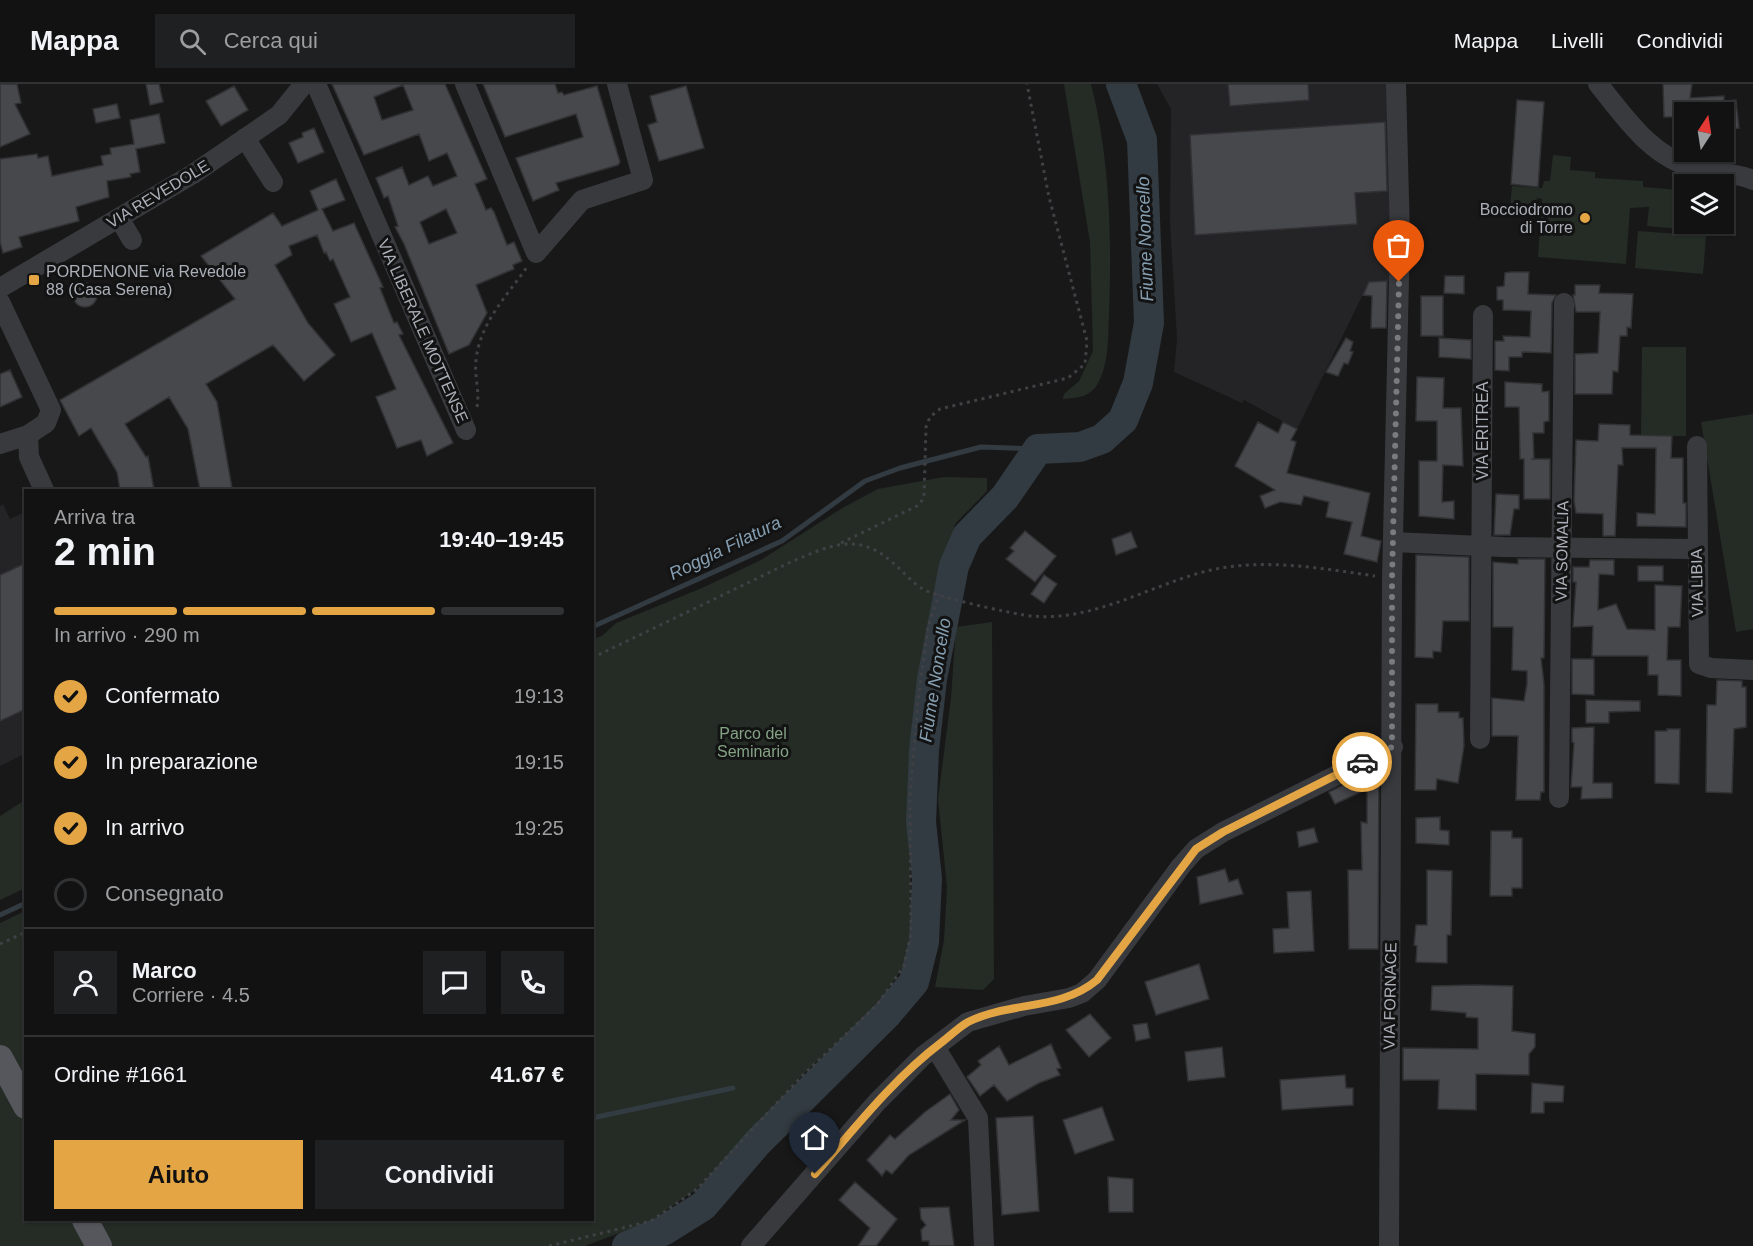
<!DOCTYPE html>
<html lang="it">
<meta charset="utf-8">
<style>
body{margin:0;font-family:Helvetica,sans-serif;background:#1f2021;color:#f1f3f6;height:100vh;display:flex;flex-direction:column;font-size:22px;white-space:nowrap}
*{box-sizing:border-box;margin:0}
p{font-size:20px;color:#9c9ea0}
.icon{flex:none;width:33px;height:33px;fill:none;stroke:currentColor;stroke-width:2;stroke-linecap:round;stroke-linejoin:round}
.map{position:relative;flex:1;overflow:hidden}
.details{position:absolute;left:24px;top:405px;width:570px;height:732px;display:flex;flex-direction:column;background:#121213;border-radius:0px;box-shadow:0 2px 4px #0004,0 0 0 2px #313233}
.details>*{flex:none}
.needle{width:39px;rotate:12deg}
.tools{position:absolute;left:1674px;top:18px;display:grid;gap:12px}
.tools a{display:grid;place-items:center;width:60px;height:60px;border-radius:0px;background:#121213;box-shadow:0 2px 4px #0004,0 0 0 2px #313233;font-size:30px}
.pin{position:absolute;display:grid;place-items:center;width:51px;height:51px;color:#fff;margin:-62px -26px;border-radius:50% 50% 50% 0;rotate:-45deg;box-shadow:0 0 6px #0007}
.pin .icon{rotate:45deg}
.courier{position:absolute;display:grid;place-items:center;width:60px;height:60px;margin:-30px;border:4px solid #e4a645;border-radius:50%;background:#fff;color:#222;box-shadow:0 2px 8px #0007}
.headline em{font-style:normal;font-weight:700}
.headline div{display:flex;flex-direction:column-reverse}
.headline{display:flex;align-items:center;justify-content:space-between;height:102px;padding:0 30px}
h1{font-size:39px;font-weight:700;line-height:45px}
.bar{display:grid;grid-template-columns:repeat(4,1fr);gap:9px 6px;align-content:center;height:72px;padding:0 30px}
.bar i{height:8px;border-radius:4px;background:#313233}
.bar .selected{background:#e4a645}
.bar p{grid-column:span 4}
.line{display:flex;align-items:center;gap:15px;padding:0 30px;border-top:2px solid #313233}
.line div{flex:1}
.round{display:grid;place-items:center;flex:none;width:63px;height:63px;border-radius:0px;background:#1f2021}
ol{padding:0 30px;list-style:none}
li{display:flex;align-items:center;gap:18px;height:66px}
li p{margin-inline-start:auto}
li .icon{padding:6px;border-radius:50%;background:#e4a645;color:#111;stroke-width:4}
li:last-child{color:#9c9ea0}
li i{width:33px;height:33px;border:3px solid #313233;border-radius:50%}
.action{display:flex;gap:12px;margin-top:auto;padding:12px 30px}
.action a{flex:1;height:69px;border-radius:0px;background:#e4a645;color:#111;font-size:24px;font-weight:700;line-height:69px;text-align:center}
.action a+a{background:#1f2021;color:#f1f3f6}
header{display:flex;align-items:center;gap:36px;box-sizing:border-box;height:84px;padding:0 30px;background:#121213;border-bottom:2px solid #313233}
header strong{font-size:28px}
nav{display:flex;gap:33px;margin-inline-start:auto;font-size:21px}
.search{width:420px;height:54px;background:#1f2021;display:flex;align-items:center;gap:15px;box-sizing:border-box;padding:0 21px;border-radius:0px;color:#9c9ea0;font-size:22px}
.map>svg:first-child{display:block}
</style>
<header>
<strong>Mappa</strong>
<div class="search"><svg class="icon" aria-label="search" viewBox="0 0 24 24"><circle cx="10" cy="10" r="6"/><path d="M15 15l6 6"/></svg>Cerca qui</div>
<nav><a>Mappa</a><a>Livelli</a><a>Condividi</a></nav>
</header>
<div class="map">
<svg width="1753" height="1162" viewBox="0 0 1753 1162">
<rect width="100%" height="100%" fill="#181819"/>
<path fill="#242426" d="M1157 0H1389L1392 106 1389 197 1369 198 1297 345 1244 316 1242 319 1174 288 1177 255 1170 139 1171 25Z
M3 420 10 435 25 428 26 669 0 682V422Z"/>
<path fill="#242c25" d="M1064 0H1091C1110 74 1112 155 1109 232 1108 252 1109 280 1098 299 1091 313 1077 314 1063 315L1064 310 1079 297 1093 267 1090 158Z
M1553 71 1571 73 1570 86 1595 88V94L1643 97V103L1680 106 1679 119 1683 120 1681 145 1647 142 1649 123 1630 124 1626 180 1538 173 1542 115 1537 114 1536 125 1510 123 1512 102 1542 104 1544 97H1550Z
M1638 147 1706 152 1703 190 1635 184Z
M1642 263H1686V352H1641Z
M1753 330V545L1736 548 1701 338Z
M944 393 987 394V407L955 440 928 543 910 712 911 849 904 882 877 921 804 990 697 1105 651 1137 585 1162H0V839L25 827 26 1136H592L593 555 602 552 616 539 702 504 761 476 844 423 878 405Z
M992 538 994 895 983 906 935 903 944 856 947 803 938 715 951 614 956 543Z
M25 716V804L0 816V732Z"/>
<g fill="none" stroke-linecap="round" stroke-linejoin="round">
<path stroke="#323b41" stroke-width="5" d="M592 543 782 457 865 397 900 384 981 363 1038 365
M0 831 26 819
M592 1034 733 1004"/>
<path stroke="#323b41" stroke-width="30" d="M627 1162 663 1147 703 1122 758 1058 887 930 914 898 924 858 927 794 921 738 924 666 932 595 954 482 967 452 1005 413 1038 365 1080 363 1102 355 1123 336 1138 299 1149 239 1142 56 1121 0"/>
</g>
<path fill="#47484c" stroke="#323235" stroke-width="1.5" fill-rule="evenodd" d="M0 0H17L21 19 15 20 30 50 0 63Z
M146 0H159L163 18 150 21Z
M332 0H445L487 95 475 100 486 126 491 124 494 128 507 161 514 158 522 177 513 181 514 185 476 201 487 229 469 261 449 270 404 160 395 143 398 142 388 112 384 114 376 94 402 83 409 101 428 92 433 102 457 92 447 69 429 77 419 50 364 71ZM403 1 413 26 382 36 374 13ZM446 125 457 149 429 160 420 138Z
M483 0H555L558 9 562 8 564 11 597 2 620 78 618 81 556 99 559 106 533 117 516 74 583 53 576 30 505 53Z
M1228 0H1308L1309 16 1230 22Z
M1663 0H1692L1690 14 1724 12V17L1736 16 1739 44 1724 46V28H1684V33H1664Z
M234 2 248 26 221 42 206 17Z
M686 2 704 64 659 77 648 41 657 38 650 12Z
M1517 16 1544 18 1538 103 1511 100Z
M117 20 120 34 96 39 93 25Z
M159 30 165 59 136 65 140 88 130 90 131 93 107 97 109 113 76 123 79 137 19 153 22 163 3 169 0 158V75L37 70 38 74 48 72 52 92 103 81 101 72 111 70 110 64 134 60 130 36Z
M1385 38 1387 107 1355 109 1357 140 1195 151 1190 51Z
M314 44 324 68 298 79 289 59 303 53 302 49Z
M336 95 345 116 322 125 333 147 354 139 383 203 380 204 394 239 397 238 403 250 399 251 453 359 427 372 421 356 397 364 376 313 396 305 372 249 351 258 334 220 350 213 333 175 330 177 326 168 324 169 317 151 289 162 292 171 275 181 308 239 335 271 304 297 273 261 206 300 217 318 232 404 200 406 188 345 169 313 125 340 146 373 148 372 154 406H120L117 388 91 344 79 352 60 316 235 215 201 172 273 129 282 142 318 126 310 107Z
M1511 188H1529L1528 210 1556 211 1552 219 1551 269 1522 268V273H1509V287L1495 286V257H1504L1503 252 1530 253 1531 227 1503 226V216H1497V203L1504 202 1505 189Z
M1445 192H1464V210L1444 209Z
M1387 197 1386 244H1371L1372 212 1363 211 1369 198Z
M73 211a12 12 0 1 1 24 0a12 12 0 1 1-24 0Z
M1575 201H1600L1599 209 1633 210 1631 244 1627 243V252H1620L1618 288 1613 287 1612 310H1575V270L1598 269 1600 228H1576L1573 211H1575Z
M1421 212H1443V252H1421Z
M1346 254 1353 258 1350 267 1353 268 1348 280 1344 279 1338 292 1326 288Z
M1439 254 1471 256V275L1439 273Z
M10 286 22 313 0 323V290Z
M1417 293 1444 294 1443 324H1461L1463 382 1443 381 1442 418 1454 417V435L1419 432V377H1437V337H1416Z
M1505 298 1542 300V308L1549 307V337L1544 338V349H1533L1534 375H1531H1550V415H1524V375H1520L1519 323H1505Z
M1258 338 1278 349 1283 338 1297 345 1291 356 1296 358 1287 389 1370 409 1361 452 1381 457 1377 478 1344 470 1352 438 1326 433 1329 418 1304 412 1301 421 1280 418 1265 424 1260 412 1275 406 1235 382Z
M1599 340 1630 341V351L1672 352 1671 374H1683V419H1686V443L1637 442V429L1655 430 1656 364H1622L1623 381H1618L1615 452H1603V430L1576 429 1574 417 1576 356 1598 357Z
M1496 410 1519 411V425H1514L1510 451H1494Z
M1025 447 1056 472 1035 498 1006 475 1014 467 1010 464Z
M1131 448 1137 463 1116 471 1112 455Z
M1416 471 1469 473V537H1443L1441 568 1433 567V574L1415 573Z
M1518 475H1545L1544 574H1541L1544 600V708H1541L1540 716H1516L1518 652H1492V614L1524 617 1527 600V587L1512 586 1513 543H1493V478L1518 480Z
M1590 476H1614V491L1599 490 1598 526 1616 520 1627 545 1655 546V501L1682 502 1680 543H1668L1667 576H1681V612L1658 611V591H1648V572H1592L1593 542 1573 543 1576 498H1573V483H1589Z
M26 479V625L0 637V491Z
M1638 482H1663V497H1638Z
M1044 491 1057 500 1044 519 1031 510Z
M1572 575H1594V611L1572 610Z
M1717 596 1742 597V603H1746V643L1734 645 1732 709 1706 708 1707 621H1716Z
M1586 616 1640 617V627L1609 628V639H1586Z
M1416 620H1438V628H1459V634H1463L1464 662 1458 699 1437 695 1436 706H1415Z
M1594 643 1593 699H1612V714L1581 715 1582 703H1571L1574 659 1572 658V644Z
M1667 645H1680L1679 700 1655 699V647H1667Z
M1379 683 1378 865H1349L1348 786H1362L1361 738 1367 739V705L1335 720 1329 708Z
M1440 733V746L1449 747V761L1416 759V734Z
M1314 744 1318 758 1299 763 1297 748Z
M1491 747H1512V754H1522V804H1512V812H1490Z
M1225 785 1229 798 1238 795 1243 810 1200 820 1197 793Z
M1427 786 1452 787 1451 851H1447V879L1416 878 1417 862 1414 861 1416 841H1427Z
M1311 807 1314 867 1274 869 1273 845 1289 844 1287 808Z
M1199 880 1209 915 1156 931 1145 898Z
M1474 901 1513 902 1512 947 1535 950V963L1529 970V991L1476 990V1026L1438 1025 1439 996H1403V964L1478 965V934L1466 933V929L1431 926 1432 902Z
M1090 930 1111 954 1089 973 1066 946Z
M1147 939 1150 954 1136 957 1133 941Z
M1051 960 1061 984 1057 985 1060 991 1039 999 1007 1017 994 1001 980 1012 967 993 981 981 978 977 999 962 1009 981Z
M1222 963 1225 993 1188 997 1185 968Z
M1345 991 1346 1004H1353V1021L1282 1026 1280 996Z
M1532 999 1564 1002 1563 1018H1544V1029H1531Z
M950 1010 959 1026 951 1036H965L909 1071 892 1090 886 1086 882 1092 867 1076 890 1051 895 1055 925 1028Z
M1102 1023 1114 1056 1075 1070 1063 1036Z
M1033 1032 1039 1127 1002 1131 996 1034Z
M1108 1093 1133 1095V1128H1109Z
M855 1098 897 1135 876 1162H858L870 1144 839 1116Z
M949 1123 954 1162H929V1157H922L921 1146 926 1141 921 1135 920 1124Z"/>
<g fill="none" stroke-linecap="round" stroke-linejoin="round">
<path stroke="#3f4145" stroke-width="3" stroke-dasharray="3 4.5" stroke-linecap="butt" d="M477 323C480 307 474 292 476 276 480 239 506 213 527 183
M841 459 919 421 924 413 926 343 930 333 940 325 1068 294 1085 280 1087 257 1049 113 1027 0
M592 574 791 478C829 462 857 447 892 478 902 486 911 498 923 505 936 513 1006 528 1024 531 1086 541 1144 504 1203 488 1258 473 1319 484 1375 492
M0 860 26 848
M549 1162 651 1137 697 1105 804 990 877 921 904 882 911 849 910 712 918 617 928 543 939 510"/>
<path stroke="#393a3e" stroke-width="20" d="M316 0 466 346
M465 0 536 169 582 116 643 96 617 0
M1598 0C1626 34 1650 72 1694 84 1713 89 1736 88 1753 96
M245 54 273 98
M119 134 132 156
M0 204 193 90 279 31 304 0
M0 218 51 326 46 339 28 351 29 373 44 406
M0 360 28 351
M1697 362 1699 580 1711 584 1753 586
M1393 458 1503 463 1696 465
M1480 655 1483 231
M1559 714 1564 219
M935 963 978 1034 984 1162
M751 1162 877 1018 923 972 968 938 1024 922 1069 914 1082 909 1097 896 1181 782 1196 765 1223 748 1393 663
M1389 1162 1392 495 1400 152 1396 0"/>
<path stroke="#55575d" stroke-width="26" d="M0 974 26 1022
M85 1136 99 1162"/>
</g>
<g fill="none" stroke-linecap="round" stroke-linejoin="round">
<path stroke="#787b80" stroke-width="6" stroke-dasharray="0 10.8" d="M1362 678 1392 663V495L1399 198"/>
<path stroke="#e4a645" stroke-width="8" d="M815 1090C855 1044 893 995 942 958 950 952 959 943 968 938 1010 917 1060 927 1097 896L1196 765 1223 748 1362 678"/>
</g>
<g fill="#e4a645" stroke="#131314" stroke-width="2">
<circle cx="1585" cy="134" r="6"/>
<rect x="28" y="190" width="12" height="12" rx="3"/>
</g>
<g text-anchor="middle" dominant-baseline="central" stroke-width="6" stroke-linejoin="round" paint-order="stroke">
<g font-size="16" fill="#abb0b8" stroke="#131314">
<text transform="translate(158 110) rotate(-31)">VIA REVEDOLE</text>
<text transform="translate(423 247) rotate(66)">VIA LIBERALE MOTTENSE</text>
<text transform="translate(1482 347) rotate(-90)">VIA ERITREA</text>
<text transform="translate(1562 467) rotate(-89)">VIA SOMALIA</text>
<text transform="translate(1697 499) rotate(-91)">VIA LIBIA</text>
<text transform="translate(1390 912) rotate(-89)">VIA FORNACE</text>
</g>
<g font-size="16" fill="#abb0b8" stroke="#131314" text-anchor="end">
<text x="1573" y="125">Bocciodromo<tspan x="1573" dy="18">di Torre</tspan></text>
<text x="46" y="187" text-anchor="start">PORDENONE via Revedole<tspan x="46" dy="18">88 (Casa Serena)</tspan></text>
</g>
<g font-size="16" fill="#84a284" stroke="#131314">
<text x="753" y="649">Parco del<tspan x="753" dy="18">Seminario</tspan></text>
</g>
<g font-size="18" font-style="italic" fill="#859eb0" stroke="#131314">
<text transform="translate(1145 155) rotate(-92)">Fiume Noncello</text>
<text transform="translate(725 464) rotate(-26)">Roggia Filatura</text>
<text transform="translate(935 596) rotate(-81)">Fiume Noncello</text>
</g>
</g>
</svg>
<div class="tools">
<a><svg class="needle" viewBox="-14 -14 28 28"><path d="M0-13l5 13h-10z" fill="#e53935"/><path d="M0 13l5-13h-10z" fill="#9c9ea0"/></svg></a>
<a><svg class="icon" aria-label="layers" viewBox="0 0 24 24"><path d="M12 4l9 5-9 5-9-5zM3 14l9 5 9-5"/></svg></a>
</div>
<div class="pin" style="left:1399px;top:198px;background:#ea580c"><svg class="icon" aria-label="bag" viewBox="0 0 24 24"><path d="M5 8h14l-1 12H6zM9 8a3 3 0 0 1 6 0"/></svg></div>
<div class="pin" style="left:815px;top:1090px;background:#1f2937"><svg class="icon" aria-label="home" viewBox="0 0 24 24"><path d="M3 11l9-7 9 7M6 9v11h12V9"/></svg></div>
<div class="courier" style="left:1362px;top:678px"><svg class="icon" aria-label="car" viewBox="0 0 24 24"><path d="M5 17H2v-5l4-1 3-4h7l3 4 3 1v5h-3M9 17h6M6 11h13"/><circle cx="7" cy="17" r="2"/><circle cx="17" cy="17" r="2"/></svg></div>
<section class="details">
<div class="headline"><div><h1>2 min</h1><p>Arriva tra</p></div><em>19:40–19:45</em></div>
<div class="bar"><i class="selected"></i><i class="selected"></i><i class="selected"></i><i></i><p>In arrivo · 290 m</p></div>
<ol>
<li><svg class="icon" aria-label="check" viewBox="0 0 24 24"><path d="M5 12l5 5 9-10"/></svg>Confermato<p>19:13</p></li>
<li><svg class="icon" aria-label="check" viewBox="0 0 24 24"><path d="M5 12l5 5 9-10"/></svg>In preparazione<p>19:15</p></li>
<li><svg class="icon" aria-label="check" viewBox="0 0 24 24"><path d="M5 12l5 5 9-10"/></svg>In arrivo<p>19:25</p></li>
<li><i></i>Consegnato</li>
</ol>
<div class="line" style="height:108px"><a class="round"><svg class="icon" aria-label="person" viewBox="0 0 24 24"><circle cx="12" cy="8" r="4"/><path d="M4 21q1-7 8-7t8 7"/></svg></a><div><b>Marco</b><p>Corriere · 4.5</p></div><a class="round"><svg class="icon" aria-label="chat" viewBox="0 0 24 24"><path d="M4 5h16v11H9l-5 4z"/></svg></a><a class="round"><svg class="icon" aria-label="phone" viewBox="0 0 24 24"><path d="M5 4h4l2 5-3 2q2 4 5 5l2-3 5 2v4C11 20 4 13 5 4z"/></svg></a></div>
<div class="line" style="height:78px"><div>Ordine #1661</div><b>41.67 €</b></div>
<div class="action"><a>Aiuto</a><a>Condividi</a></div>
</section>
</div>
